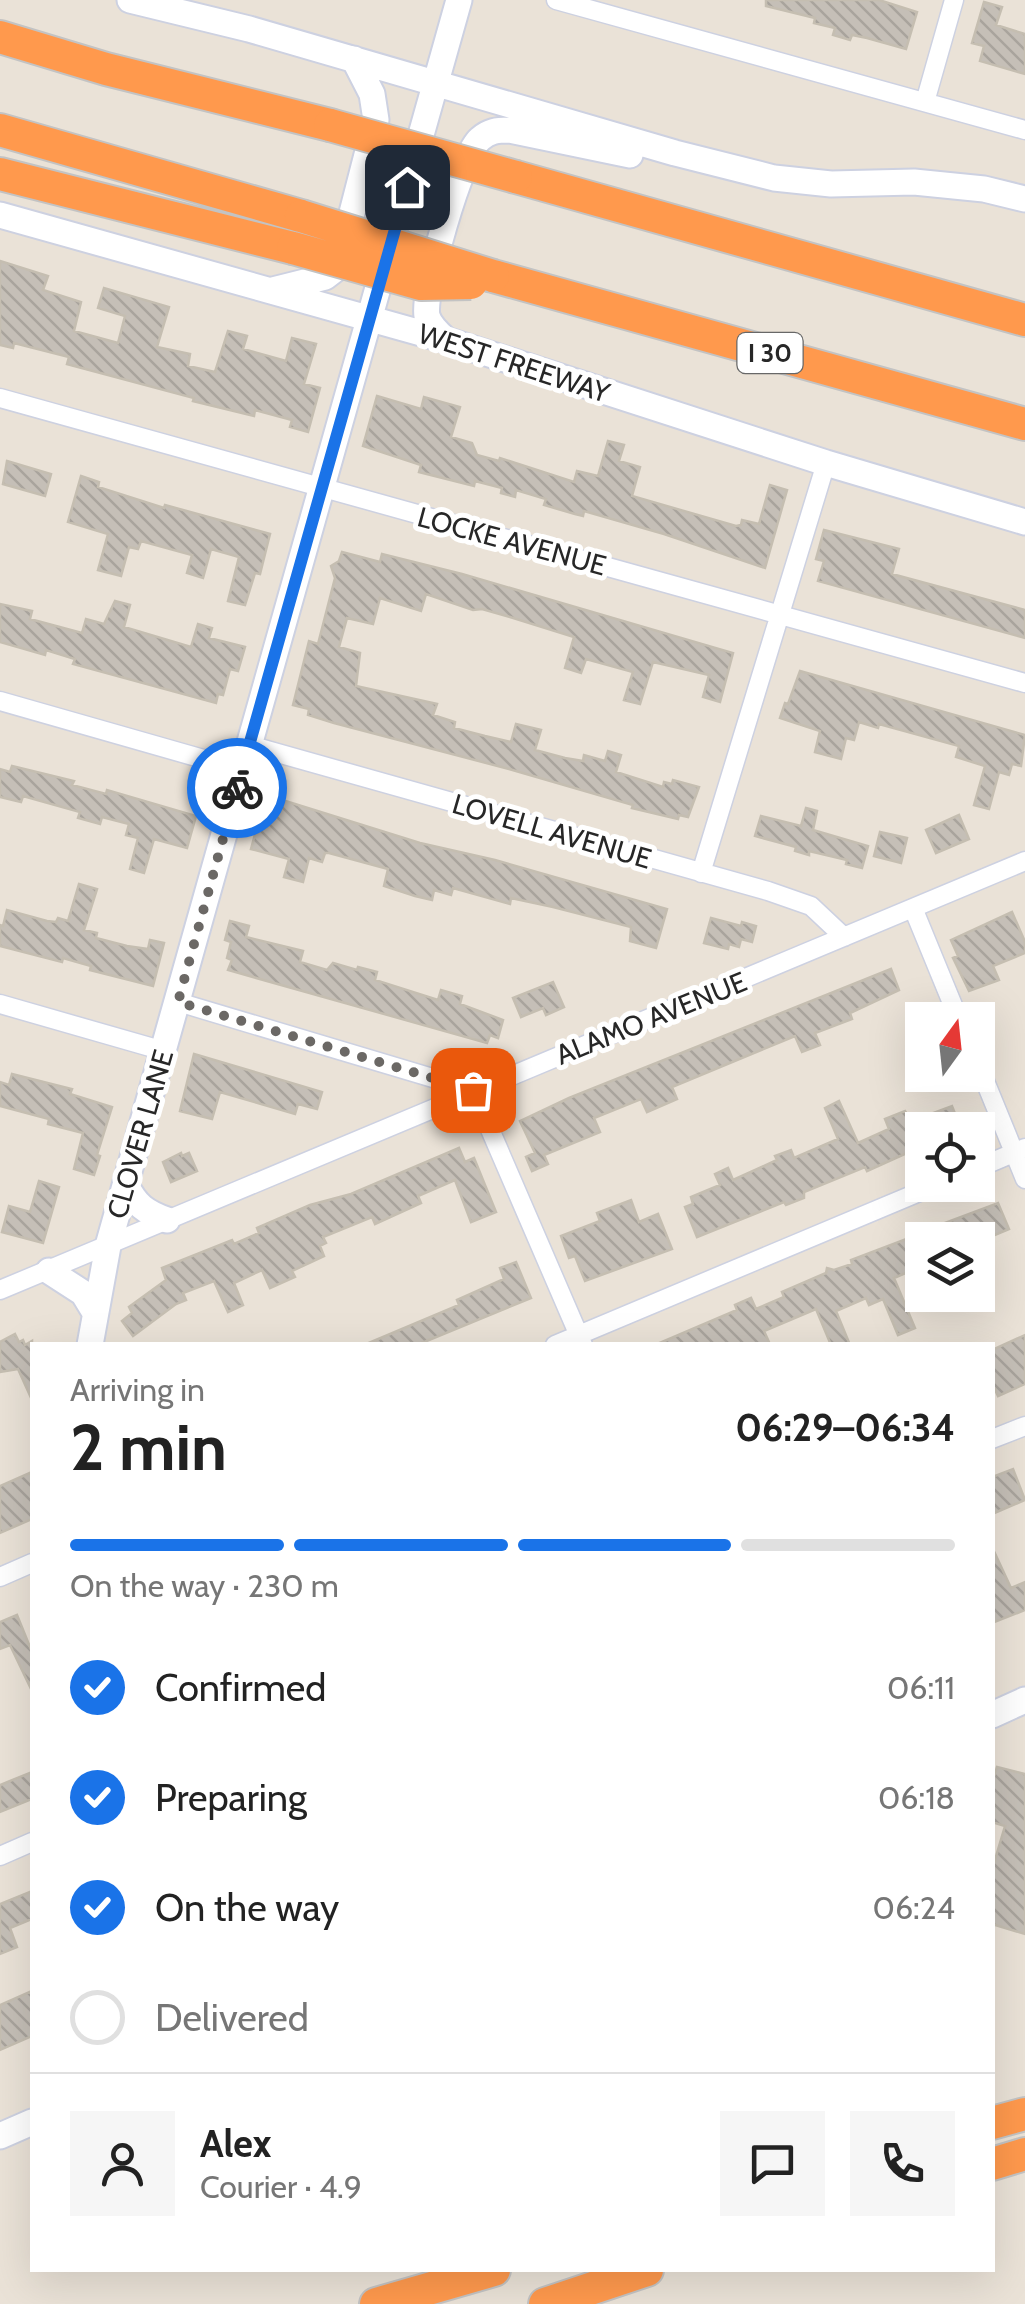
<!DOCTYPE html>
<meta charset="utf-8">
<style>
body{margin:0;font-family:Cabin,sans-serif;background:#f6f6f6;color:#222;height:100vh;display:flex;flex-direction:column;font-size:38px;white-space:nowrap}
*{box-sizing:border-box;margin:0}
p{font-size:32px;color:#767676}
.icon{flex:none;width:55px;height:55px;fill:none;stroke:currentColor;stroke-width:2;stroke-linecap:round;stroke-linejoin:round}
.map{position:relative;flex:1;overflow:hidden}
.drawer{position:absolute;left:30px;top:1342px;width:965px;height:930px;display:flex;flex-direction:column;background:#fff;border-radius:0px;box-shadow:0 10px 40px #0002}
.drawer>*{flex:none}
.needle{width:65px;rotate:15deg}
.tools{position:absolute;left:905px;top:1002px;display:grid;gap:20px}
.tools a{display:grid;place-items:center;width:90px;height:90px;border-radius:0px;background:#fff;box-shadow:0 10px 40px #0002;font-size:50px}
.pin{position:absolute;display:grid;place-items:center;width:85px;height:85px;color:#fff;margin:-42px;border-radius:20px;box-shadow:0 5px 15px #0006}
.courier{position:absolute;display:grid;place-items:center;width:100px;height:100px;margin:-50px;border:8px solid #1a73e8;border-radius:50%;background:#fff;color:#222;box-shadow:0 2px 12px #0007}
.headline em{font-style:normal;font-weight:700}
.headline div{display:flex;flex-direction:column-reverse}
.headline{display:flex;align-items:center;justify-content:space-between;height:170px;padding:0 40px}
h1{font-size:65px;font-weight:700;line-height:75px}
.bar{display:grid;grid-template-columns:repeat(4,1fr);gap:15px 10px;align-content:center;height:120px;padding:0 40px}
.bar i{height:12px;border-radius:8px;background:#e0e0e0}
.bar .active{background:#1a73e8}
.bar p{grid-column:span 4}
.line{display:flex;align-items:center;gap:25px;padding:0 40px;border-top:2px solid #e0e0e0}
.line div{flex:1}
.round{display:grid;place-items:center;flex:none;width:105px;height:105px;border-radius:0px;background:#f6f6f6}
ol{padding:0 40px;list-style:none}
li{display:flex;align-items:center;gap:30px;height:110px}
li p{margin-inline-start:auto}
li .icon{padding:10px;border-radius:50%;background:#1a73e8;color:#fff;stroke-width:4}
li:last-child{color:#767676}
li i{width:55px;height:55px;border:5px solid #e0e0e0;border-radius:50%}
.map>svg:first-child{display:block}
</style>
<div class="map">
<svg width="1025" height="2304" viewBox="0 0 1025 2304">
<defs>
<pattern id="building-back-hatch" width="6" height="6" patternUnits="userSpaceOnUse" patternTransform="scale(2.5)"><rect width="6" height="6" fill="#c5bfb7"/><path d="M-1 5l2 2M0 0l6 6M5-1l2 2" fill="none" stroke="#a9a49d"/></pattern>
</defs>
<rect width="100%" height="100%" fill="#eae2d7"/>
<path fill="url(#building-back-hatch)" stroke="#c5beb1" stroke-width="2.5" d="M766 0H879L917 12 906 49 867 38 852 35 850 40 833 35 835 28 814 23 815 18 766 6Z
M984 2 1002 7 996 25 1025 34V74L980 61 984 46 972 43Z
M0 261 48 276 43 290 81 302 74 331 118 343 125 316 98 308 104 288 169 307 157 347 190 354 188 366 215 372 228 331 247 336 243 349 286 361 292 338 316 344 304 384 320 388 308 432 290 427 292 420 255 410 254 416 193 401 194 398 67 364 69 357 14 343 13 348 0 345Z
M377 396 421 409 424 397 460 407 451 437 472 443 477 455 499 461 500 458 574 482 577 471 598 476 608 441 624 445 619 461 640 467 632 496 736 526 741 525 742 520 759 524 770 485 787 490 765 568 664 534 584 511 583 516 575 514 544 505 546 499 516 490 515 497 501 493 502 488 475 481 474 486 419 472 421 465 363 446Z
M7 461 51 474 45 496 3 484Z
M81 476 99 482 98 487 164 508 165 505 270 534 260 574 255 573 245 605 228 601 239 557 211 549 203 578 187 573 192 555 141 541 138 549 129 547 121 576 98 570 108 534 68 522Z
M824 530 899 549 892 574 1025 610V638L818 581 824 561 816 559Z
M342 552 380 562 382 554 462 574 733 653 720 702 703 697 709 675 653 662 640 704 624 700 633 672 586 659 581 673 565 668 574 637 510 617 482 609 473 610 426 594 421 611 380 598 373 624 347 618 339 647 360 653 356 686 437 704 433 715 455 722 454 728 485 736 511 742 516 724 541 730 535 750 565 758 583 761 584 755 605 761 608 751 621 755 616 772 663 787 664 782 672 784 673 780 699 787 688 817 679 815 678 819 632 808 633 805 509 769 334 723 308 715 309 709 293 705 309 641 318 644 335 578 331 566 339 561Z
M115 601 130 605 124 627 191 647 198 624 212 628 209 638 245 647 238 671 230 669 223 695 218 694 216 703 73 664 75 659 46 650 45 655 0 642V604L32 611 30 619 82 633 86 619 104 624Z
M800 671 1025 735 1021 766 1012 764 1009 775 999 772 989 809 974 805 985 766 956 757 959 746 879 724 878 728 859 722 854 740 846 738 841 759 815 752 820 731 780 718 785 703 788 704Z
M12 766 74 781 72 785 106 794 107 790 196 816 187 848 154 839 144 873 130 869 138 838 126 835 129 824 102 817 100 824 78 818 80 812 23 796 21 802 0 797V769L10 772Z
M279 799 420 843 495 860 667 909 656 948 630 941 631 927 553 907 511 898 510 904 453 888 451 895 434 890 432 900 415 896 384 886 388 869 329 853H325L322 862 309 858 303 882 284 877 289 859 251 849 264 801 278 805Z
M806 808 817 811 813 830 868 846 862 868 846 864 847 860 809 851V855L795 851 796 847 755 836 761 816 801 826Z
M959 815 969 839 936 853 926 830Z
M880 832 907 838 901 863 874 856Z
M79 884 97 889 84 930 97 933 96 938 127 946 148 949 150 940 164 943 153 986 90 970 91 966 63 958 62 962 0 946V925L3 926 7 910 47 921 56 922 58 918 68 921Z
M1012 912 1025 942V953L993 966 999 980 969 991 953 958 958 956 951 940Z
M711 918 741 926 742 922 756 926 752 942 741 939 739 947 729 944 728 949 704 943Z
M230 921 249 926 246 937 303 951 300 962 327 970 333 963 357 970 358 967 377 972 375 980 438 1000 441 990 462 996 460 1004 503 1020 498 1038 490 1035 487 1043 228 970 232 960 227 958 231 942 225 940Z
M891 969 899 990 850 1013 852 1019 815 1033 820 1045 802 1052 795 1036 672 1087 677 1099 647 1112 641 1099 594 1118 600 1132 544 1155 548 1164 532 1171 526 1157 535 1153 520 1121 569 1098Z
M553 982 564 1007 546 1015 543 1008 521 1017 513 998Z
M194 1054 322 1092 317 1109 298 1104 295 1114 220 1092 212 1119 180 1111Z
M12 1074 72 1089 70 1094 112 1107 97 1155 100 1156 94 1175 74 1169 83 1133 48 1124 49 1119 0 1106V1082L9 1085Z
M839 1101 858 1143 889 1129 885 1119 905 1111 912 1121 952 1106 960 1126 949 1130H915L921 1143 914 1146 916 1149 867 1171 865 1167 804 1192V1198L786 1205 784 1202 697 1237 685 1207 693 1204 691 1197 720 1185 715 1174 728 1168 733 1180 777 1160 775 1156 791 1150 794 1158 838 1139 825 1108Z
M459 1148 465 1162 474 1158 496 1212 471 1222 455 1180 418 1196 421 1203 375 1224 372 1217 323 1237 326 1243 320 1246 324 1256 292 1271 295 1277 270 1288 262 1270 234 1283 243 1305 228 1312 214 1281 183 1293 186 1300 176 1304 133 1336 122 1321 132 1313 129 1307 166 1280 162 1268 232 1240 234 1244 259 1233 257 1228 310 1205 351 1194Z
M181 1153 182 1156 189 1153 197 1171 171 1182 163 1162Z
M39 1181 59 1187 43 1243 2 1232 9 1206 30 1212Z
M631 1200 639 1222 658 1214 672 1249 585 1281 575 1256 569 1258 561 1236 600 1221 597 1213Z
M998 1203 1009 1229 983 1240H934L929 1229Z
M922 1233V1266L894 1278 915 1328 898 1335 883 1299 869 1305 866 1298 836 1311 850 1345H831L816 1309 764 1331 769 1342 761 1345H655L737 1310 735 1305 751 1298 756 1309 784 1297 782 1292 826 1273 827 1268 834 1270 852 1264 851 1260Z
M516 1262 531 1298 417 1345H364L459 1305 457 1300 504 1279 500 1268Z
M15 1334 19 1342 23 1340 25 1345 32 1341V1400L18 1369 0 1372V1342Z
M1025 1335V1384L998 1396 992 1383V1350Z
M1013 1469 1025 1500 992 1514V1477Z
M32 1472V1519L0 1533V1486Z
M992 1547 1011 1588 1025 1582V1610L992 1623Z
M17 1615 32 1652V1691L10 1645 0 1649V1622Z
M997 1767 1025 1774V1934L992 1924V1870L1005 1826 992 1822V1783Z
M32 1772V1799L0 1812V1785Z
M32 1891V1919L10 1928 17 1947 0 1954V1904Z
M32 1991V2036L0 2050V2005Z"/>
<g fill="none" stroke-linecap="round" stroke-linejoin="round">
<g stroke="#cdd1e1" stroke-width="21">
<path id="street" d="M556 0 1025 130
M925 102 954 0
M0 398 1025 683
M0 701 242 770
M249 745 768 891 811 906 844 937
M701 873 826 463
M913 908 959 1020
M178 1002 473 1090 583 1345
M0 1004 164 1051
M978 1064 1025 1179
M978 1168 1025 1148
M0 1290 1025 861
M555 1345 936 1185
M992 1439 1025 1426
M0 1577 32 1563
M0 1856 32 1842"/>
</g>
<g stroke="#cdd1e1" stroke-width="29">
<path id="secondary" d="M130 0 249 29 675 153 774 178 831 184 914 182 984 189 1025 199
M0 215 446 340 826 463 1025 522
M273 290 325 277 338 267 376 120 372 94 354 59
M446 340C438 333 430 326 427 316 422 292 461 155 480 139 489 131 497 130 509 130L630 155
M126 1185C136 1205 145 1212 167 1220
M49 1271 83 1293 94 1311
M90 1345 108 1246 459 0
M992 1715 1025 1700
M0 2136 32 2122"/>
</g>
<g stroke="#c3c3c3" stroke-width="36">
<path id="highway" d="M0 37 106 69 330 125
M0 130 301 216
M0 174 293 248
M516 177 1025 320
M493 276 1025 424
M992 2123 1025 2114
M992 2164 1025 2154
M376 2304 494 2270
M545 2304 647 2270"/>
</g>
<use href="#street" stroke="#fff" stroke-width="18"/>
<use href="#secondary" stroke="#fff" stroke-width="25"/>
<use href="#highway" stroke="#ff994d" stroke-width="32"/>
<g stroke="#c3c3c3" stroke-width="36" stroke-linecap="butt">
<path id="highway-bridge" d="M330 125 516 177
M301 216 493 276
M293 248 421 284 471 283"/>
</g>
<use href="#highway-bridge" stroke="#ff994d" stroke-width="32"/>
</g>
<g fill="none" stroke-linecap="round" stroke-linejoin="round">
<path stroke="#6b6865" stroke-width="10" stroke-dasharray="0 18" d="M237 788 178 1002 473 1090"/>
<path stroke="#1a73e8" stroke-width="12" d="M237 788 407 187"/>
</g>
<g text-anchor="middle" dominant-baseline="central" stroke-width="10" stroke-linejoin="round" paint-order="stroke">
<rect fill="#fff" stroke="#686868" stroke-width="2.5" x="737.5" y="333" width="65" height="40" rx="8"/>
<g font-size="25" font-weight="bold" fill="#272727">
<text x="770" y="353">I 30</text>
</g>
<g font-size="28" fill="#272727" stroke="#fff">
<text transform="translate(514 363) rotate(18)">WEST FREEWAY</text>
<text transform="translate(512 541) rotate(15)">LOCKE AVENUE</text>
<text transform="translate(552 831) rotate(16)">LOVELL AVENUE</text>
<text transform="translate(651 1018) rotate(-22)">ALAMO AVENUE</text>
<text transform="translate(140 1134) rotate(-74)">CLOVER LANE</text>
</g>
</g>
</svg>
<div class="tools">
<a><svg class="needle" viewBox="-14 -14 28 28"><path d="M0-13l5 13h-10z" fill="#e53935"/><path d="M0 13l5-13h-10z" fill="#767676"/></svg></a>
<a><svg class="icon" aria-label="locate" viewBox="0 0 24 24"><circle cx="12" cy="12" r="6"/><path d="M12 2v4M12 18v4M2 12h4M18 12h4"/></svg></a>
<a><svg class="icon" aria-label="layers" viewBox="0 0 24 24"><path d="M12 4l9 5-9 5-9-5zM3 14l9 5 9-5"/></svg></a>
</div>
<div class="pin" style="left:473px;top:1090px;background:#ea580c"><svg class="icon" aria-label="bag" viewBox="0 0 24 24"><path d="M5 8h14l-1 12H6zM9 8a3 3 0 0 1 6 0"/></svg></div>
<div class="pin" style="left:407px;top:187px;background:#1f2937"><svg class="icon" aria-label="home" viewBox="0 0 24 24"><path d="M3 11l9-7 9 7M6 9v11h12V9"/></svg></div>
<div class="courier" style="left:237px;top:788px"><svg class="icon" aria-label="bike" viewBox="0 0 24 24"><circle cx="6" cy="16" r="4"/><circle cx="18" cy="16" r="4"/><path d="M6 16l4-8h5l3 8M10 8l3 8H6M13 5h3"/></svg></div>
<section class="drawer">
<div class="headline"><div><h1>2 min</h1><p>Arriving in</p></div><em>06:29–06:34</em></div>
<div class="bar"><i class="active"></i><i class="active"></i><i class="active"></i><i></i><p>On the way · 230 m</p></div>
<ol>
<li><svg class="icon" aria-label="check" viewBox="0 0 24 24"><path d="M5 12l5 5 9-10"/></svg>Confirmed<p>06:11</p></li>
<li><svg class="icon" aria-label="check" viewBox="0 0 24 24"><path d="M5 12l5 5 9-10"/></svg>Preparing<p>06:18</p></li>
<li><svg class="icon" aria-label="check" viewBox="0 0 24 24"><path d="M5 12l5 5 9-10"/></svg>On the way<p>06:24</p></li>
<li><i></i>Delivered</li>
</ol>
<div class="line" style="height:180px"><a class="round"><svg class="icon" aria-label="person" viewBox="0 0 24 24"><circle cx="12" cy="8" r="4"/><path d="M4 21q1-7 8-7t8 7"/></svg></a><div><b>Alex</b><p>Courier · 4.9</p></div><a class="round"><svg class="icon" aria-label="chat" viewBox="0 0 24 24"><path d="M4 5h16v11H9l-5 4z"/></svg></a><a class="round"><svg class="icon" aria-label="phone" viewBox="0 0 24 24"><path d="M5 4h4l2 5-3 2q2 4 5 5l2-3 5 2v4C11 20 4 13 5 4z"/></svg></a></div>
</section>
</div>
